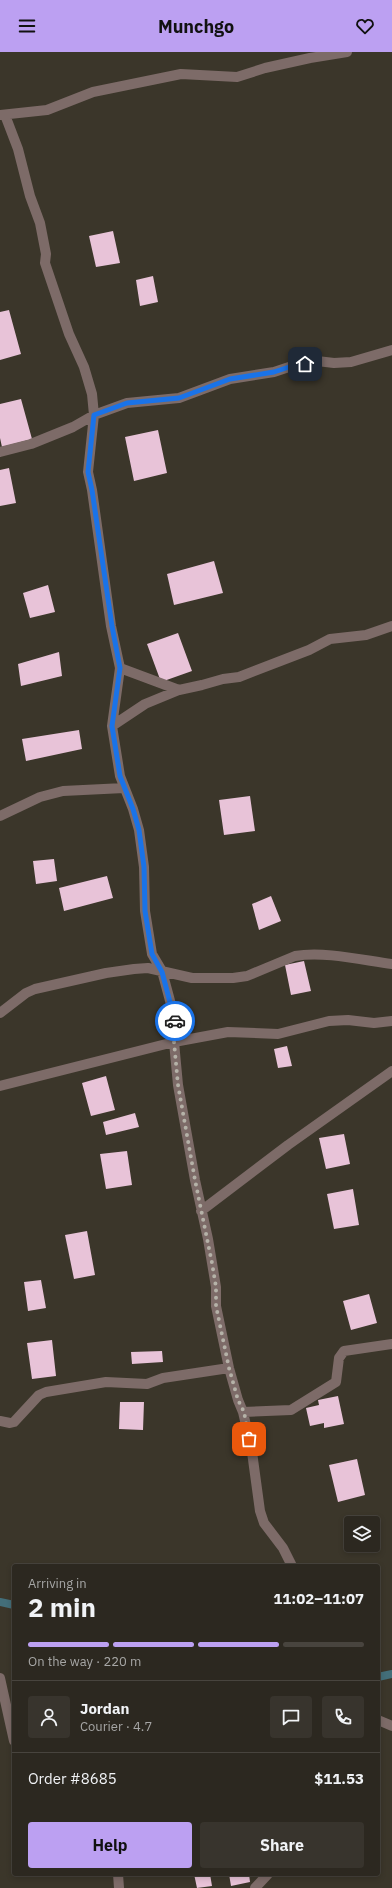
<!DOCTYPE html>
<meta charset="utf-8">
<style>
body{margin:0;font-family:"IBM Plex Sans",sans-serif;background:#38342d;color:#f1f3f6;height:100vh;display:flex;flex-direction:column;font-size:15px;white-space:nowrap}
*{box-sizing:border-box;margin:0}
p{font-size:13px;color:#a6a6a5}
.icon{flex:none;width:22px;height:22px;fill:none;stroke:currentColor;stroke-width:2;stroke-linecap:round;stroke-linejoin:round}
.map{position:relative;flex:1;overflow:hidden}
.sheet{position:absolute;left:12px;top:1512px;width:368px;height:312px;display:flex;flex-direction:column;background:#2c2820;border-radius:4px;box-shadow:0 2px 6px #0003,0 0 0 1px #48443e}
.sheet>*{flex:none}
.controls{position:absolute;left:344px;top:1464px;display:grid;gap:8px}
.controls a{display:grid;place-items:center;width:36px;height:36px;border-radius:4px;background:#2c2820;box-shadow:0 2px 6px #0003,0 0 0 1px #48443e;font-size:20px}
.pin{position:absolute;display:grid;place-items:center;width:34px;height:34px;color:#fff;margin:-17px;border-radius:8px;box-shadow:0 2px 6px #0006}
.courier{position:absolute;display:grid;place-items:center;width:40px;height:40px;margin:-20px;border:3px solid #1a73e8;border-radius:50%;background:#fff;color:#222;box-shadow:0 1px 5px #0007}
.summary em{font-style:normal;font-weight:700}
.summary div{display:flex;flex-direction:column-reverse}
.summary{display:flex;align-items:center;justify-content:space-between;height:68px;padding:0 16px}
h1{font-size:26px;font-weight:700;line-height:30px}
.bar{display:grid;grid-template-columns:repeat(4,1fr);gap:6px 4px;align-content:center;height:48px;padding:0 16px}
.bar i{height:5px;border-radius:3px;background:#48443e}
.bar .active{background:#bca0f2}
.bar p{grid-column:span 4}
.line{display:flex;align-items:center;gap:10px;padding:0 16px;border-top:1px solid #48443e}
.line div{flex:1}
.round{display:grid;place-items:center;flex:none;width:42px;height:42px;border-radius:4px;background:#38342d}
.action{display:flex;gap:8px;margin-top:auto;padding:8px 16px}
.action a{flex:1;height:46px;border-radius:4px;background:#bca0f2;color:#111;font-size:16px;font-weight:700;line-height:46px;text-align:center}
.action a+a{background:#38342d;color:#f1f3f6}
header{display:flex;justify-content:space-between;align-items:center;height:52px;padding:0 16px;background:#bca0f2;color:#111;font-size:18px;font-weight:700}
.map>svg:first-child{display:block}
</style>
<header><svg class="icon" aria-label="menu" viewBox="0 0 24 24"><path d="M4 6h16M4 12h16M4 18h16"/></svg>Munchgo<svg class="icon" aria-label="heart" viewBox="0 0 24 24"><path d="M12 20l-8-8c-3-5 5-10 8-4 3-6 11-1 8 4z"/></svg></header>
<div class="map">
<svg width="392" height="1836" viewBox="0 0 392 1836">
<rect width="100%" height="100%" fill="#3b362a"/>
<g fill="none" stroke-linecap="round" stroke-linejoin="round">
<path stroke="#436e79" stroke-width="8" d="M0 1550 14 1553
M378 1625 392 1622"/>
</g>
<path fill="#e8c3d8" d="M113 179 120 211 96 215 89 184Z
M153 224 158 250 140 254 136 228Z
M9 258 21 302 0 308V260Z
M21 347 32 387 2 395 0 386V352Z
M158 378 167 421 134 429 125 385Z
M9 416 16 451 0 454V418Z
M214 509 223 541 174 553 167 522Z
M48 533 55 560 30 566 23 541Z
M178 581 192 619 161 630 147 592Z
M59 600 62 624 21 634 18 612Z
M79 678 82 697 26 709 22 687Z
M250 744 255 779 224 783 219 748Z
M54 807 57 829 36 832 33 809Z
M107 824 113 846 64 859 59 836Z
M271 844 281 869 259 878 252 852Z
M304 909 311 939 291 943 285 913Z
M287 994 292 1014 278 1016 274 997Z
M106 1024 115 1058 91 1064 82 1031Z
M135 1061 139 1075 106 1083 103 1070Z
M344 1082 350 1112 326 1117 319 1086Z
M127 1099 132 1133 106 1137 100 1102Z
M353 1137 359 1173 334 1177 327 1142Z
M87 1179 95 1223 74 1227 65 1183Z
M41 1228 46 1256 28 1259 24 1230Z
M369 1242 377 1271 351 1278 343 1249Z
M52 1288 56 1324 32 1327 27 1291Z
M162 1299 163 1310 132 1312 131 1300Z
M338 1344 344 1372 324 1376V1371L310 1374 306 1356 319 1353 318 1348Z
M120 1350H144L143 1378 119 1377Z
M357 1407 365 1443 338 1450 329 1413Z
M194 1822H210L212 1834 197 1836Z
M229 1822H249L250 1830 231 1834Z"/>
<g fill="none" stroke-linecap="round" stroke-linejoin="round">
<path stroke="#7d6b68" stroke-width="10" d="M0 63 47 58 93 40 181 22 237 25 265 16 310 6 347 0
M5 63 18 97 30 144 40 171 46 202 45 211 69 282 84 315 92 342 94 363 88 420 92 438 111 574 120 616 112 674 120 724 133 757 139 778 144 815 145 859 152 902 162 919 176 971 174 990 178 1033 195 1128 208 1187 216 1235V1254L229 1316 238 1348 243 1360 252 1400 260 1459 264 1471 283 1496 292 1514
M0 400 31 392 73 375 94 363 127 351 179 346 230 327 274 320 292 314 317 309 334 311 351 310 392 298
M120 616 179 638
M112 674 145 652 179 638 202 633 223 627 239 625 309 598 330 587 366 583 392 574
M0 764 40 745 63 739 124 736
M0 961 26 941 35 937 106 921 134 917 148 916 192 926H233L247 924 295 904C324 899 362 908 392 912
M0 1034 174 990 228 980 278 982 329 969 348 968 374 971 392 969
M201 1159 288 1093 392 1019
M243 1360 291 1358 336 1330 339 1306 344 1299 392 1292
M0 1369 10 1371 14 1370 39 1343 46 1340 106 1330 147 1332 163 1326 229 1316
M0 1626 14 1689
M378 1668 392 1674
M118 1822 119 1836
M255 1836 268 1822"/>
</g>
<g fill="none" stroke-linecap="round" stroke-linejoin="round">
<path stroke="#b5b2a8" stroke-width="4" stroke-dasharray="0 7.2" d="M175 969 176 982 174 990 178 1033 195 1128 212 1211 216 1235V1254L229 1316 238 1348 244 1360 249 1387"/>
<path stroke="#1a73e8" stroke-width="5" d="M175 969 162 920 152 902 145 859 144 815 139 778 133 757 120 724 112 674 120 616 112 574 92 438 88 420 94 363 127 351 179 346 230 327 274 320 292 314 305 312"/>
</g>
</svg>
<div class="controls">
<a><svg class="icon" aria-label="layers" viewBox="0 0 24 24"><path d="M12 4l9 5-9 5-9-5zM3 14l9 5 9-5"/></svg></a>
</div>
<div class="pin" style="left:249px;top:1387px;background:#ea580c"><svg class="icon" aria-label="bag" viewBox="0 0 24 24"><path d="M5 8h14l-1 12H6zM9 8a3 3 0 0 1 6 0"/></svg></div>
<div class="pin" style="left:305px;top:312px;background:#1f2937"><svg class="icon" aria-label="home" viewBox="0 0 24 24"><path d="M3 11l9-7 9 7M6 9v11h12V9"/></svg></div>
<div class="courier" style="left:175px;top:969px"><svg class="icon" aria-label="car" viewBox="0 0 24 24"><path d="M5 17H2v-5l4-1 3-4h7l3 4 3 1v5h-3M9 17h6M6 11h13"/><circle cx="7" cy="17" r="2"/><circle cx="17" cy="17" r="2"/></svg></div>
<section class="sheet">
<div class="summary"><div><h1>2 min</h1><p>Arriving in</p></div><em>11:02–11:07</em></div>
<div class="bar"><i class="active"></i><i class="active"></i><i class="active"></i><i></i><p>On the way · 220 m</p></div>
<div class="line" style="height:72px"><a class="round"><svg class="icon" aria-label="person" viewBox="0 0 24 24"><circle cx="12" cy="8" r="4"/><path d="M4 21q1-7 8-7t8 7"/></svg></a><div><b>Jordan</b><p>Courier · 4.7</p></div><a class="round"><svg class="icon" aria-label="chat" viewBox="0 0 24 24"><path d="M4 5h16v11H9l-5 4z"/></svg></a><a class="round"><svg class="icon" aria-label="phone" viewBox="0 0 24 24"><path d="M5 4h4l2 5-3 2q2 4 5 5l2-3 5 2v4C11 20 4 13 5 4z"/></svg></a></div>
<div class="line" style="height:52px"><div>Order #8685</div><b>$11.53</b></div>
<div class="action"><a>Help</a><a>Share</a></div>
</section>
</div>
